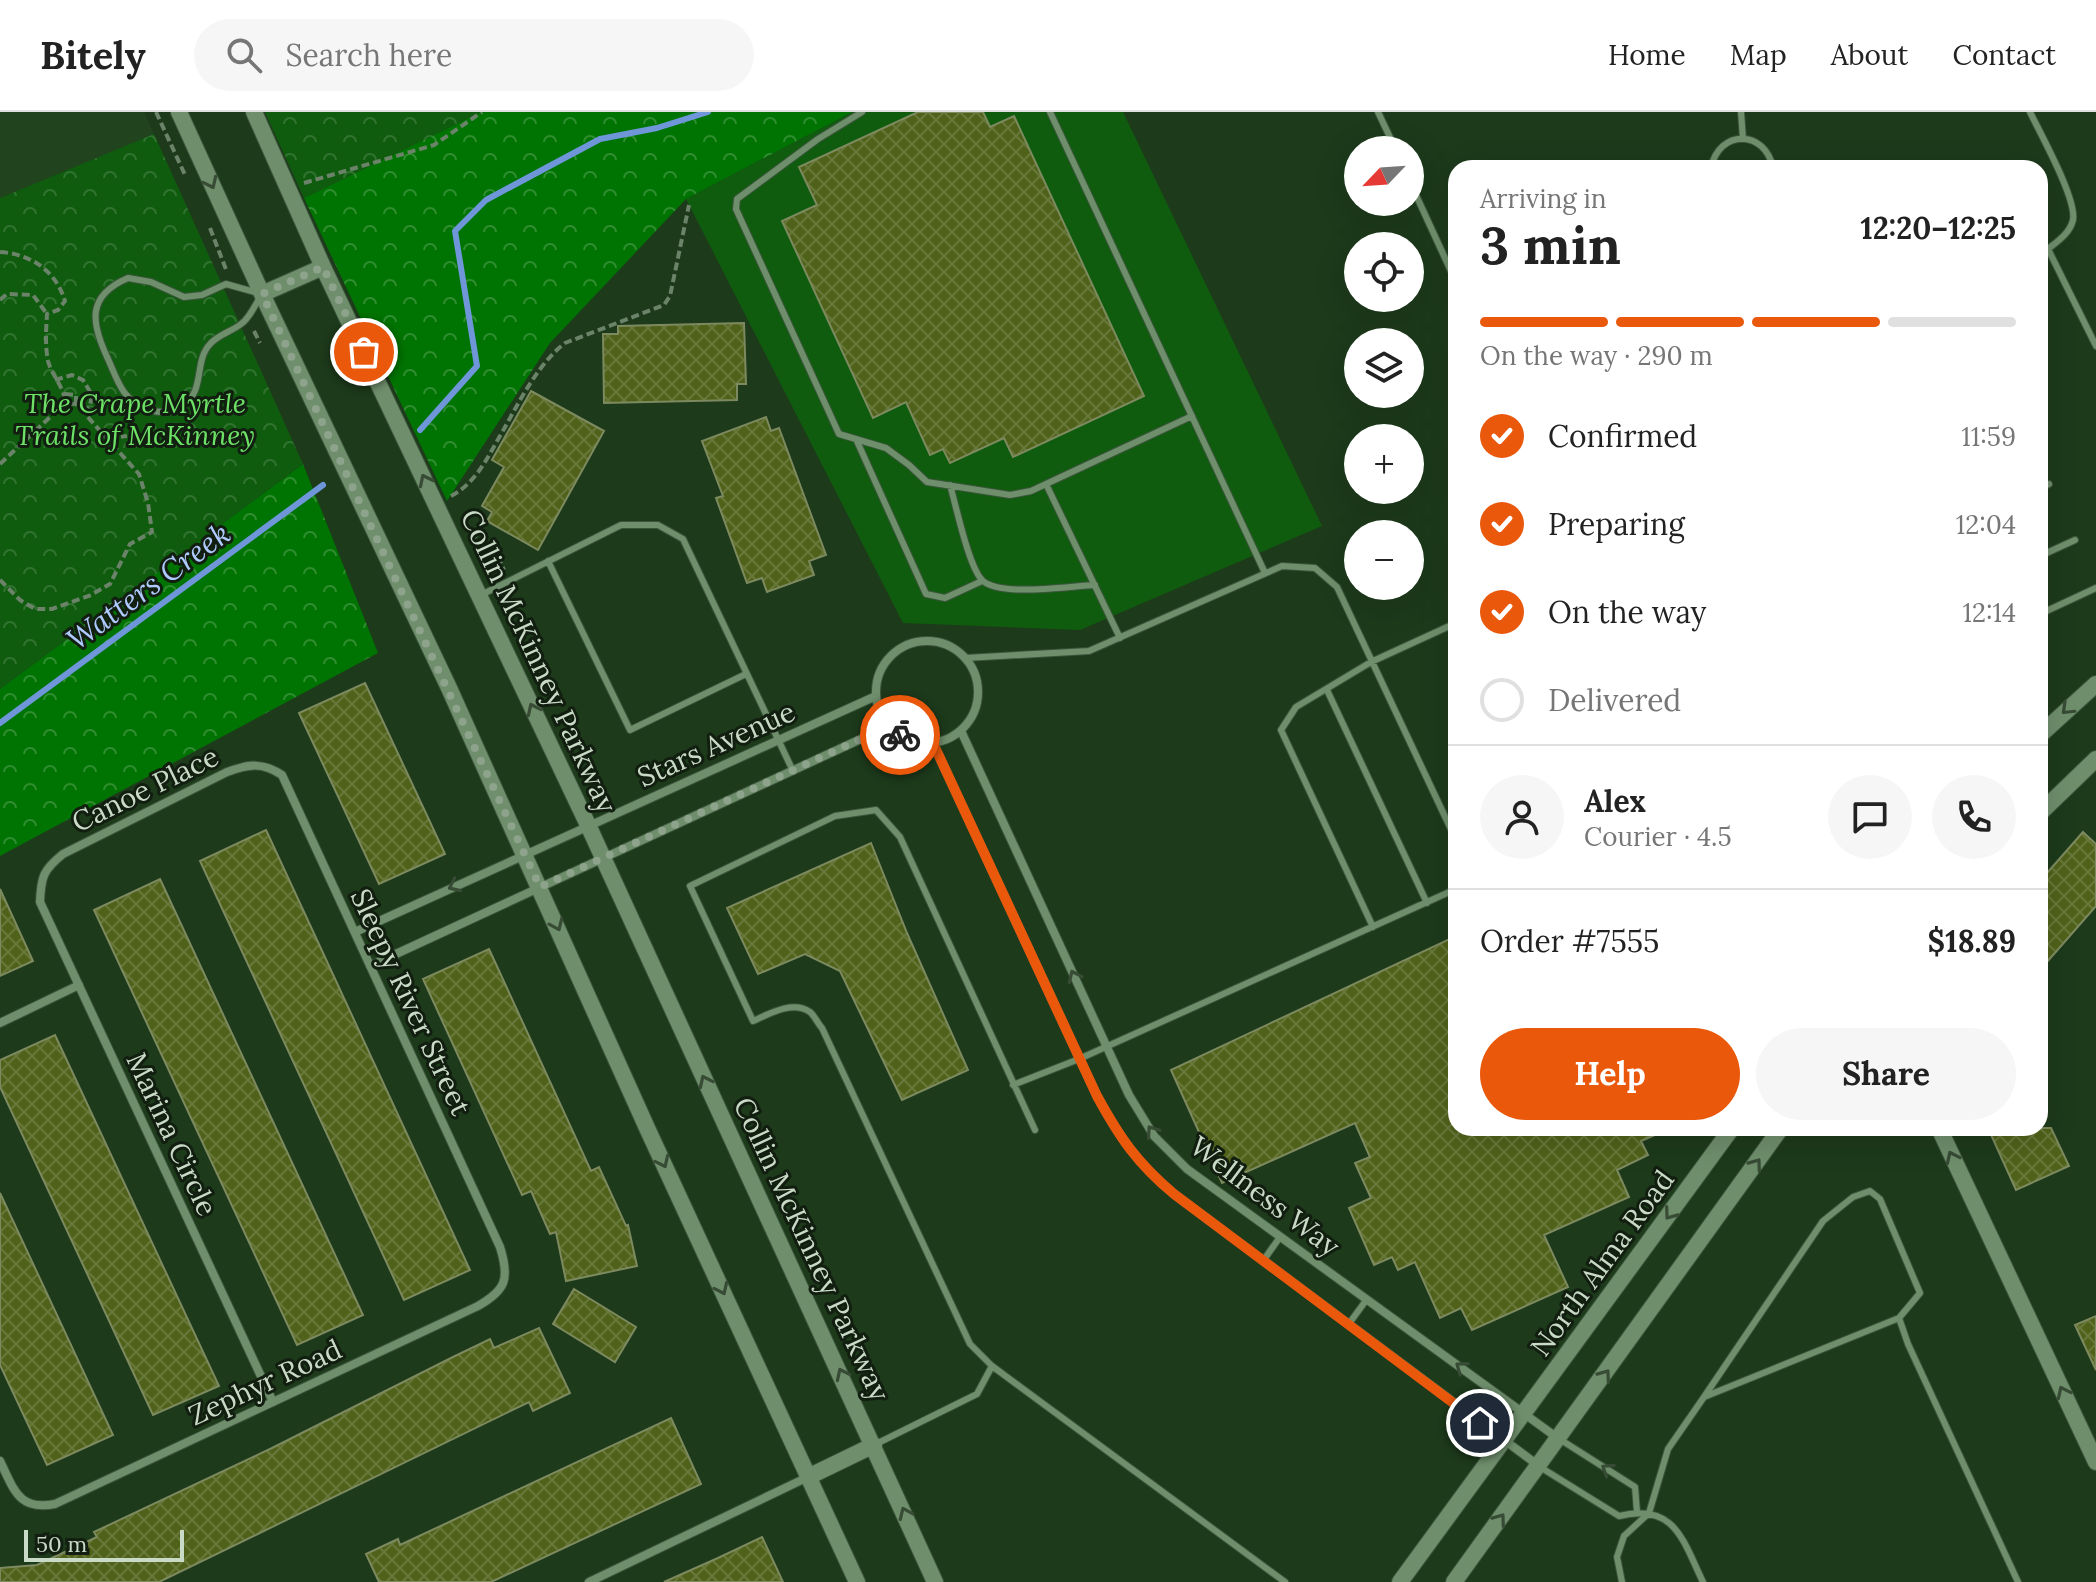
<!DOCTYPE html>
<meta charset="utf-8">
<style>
body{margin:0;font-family:Lora,serif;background:#f6f6f6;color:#222;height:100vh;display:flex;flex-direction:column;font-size:30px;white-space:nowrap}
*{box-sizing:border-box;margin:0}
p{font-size:26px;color:#767676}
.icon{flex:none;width:44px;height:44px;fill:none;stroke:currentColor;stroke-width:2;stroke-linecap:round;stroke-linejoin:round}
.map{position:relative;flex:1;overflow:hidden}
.drawer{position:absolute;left:1448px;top:48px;width:600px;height:976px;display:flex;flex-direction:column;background:#fff;border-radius:24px;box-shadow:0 8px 32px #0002}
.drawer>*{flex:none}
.needle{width:52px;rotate:245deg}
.fabs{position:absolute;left:1344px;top:24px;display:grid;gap:16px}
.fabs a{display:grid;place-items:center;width:80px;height:80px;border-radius:50%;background:#fff;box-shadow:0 8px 32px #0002;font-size:40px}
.scale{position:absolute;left:24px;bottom:20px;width:160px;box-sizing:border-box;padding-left:8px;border:4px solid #c9dbc7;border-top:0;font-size:22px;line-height:28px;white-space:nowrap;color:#c9dbc7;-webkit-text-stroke:6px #111e10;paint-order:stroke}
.pin{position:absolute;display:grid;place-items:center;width:68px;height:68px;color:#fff;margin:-34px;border:4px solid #fff;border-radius:50%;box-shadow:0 2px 8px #0007}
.courier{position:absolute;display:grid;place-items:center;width:80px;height:80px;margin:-40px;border:6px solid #ea580c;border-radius:50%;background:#fff;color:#222;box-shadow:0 2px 10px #0007}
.head em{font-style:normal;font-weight:700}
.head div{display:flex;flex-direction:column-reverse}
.head{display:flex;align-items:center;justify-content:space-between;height:136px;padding:0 32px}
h1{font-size:52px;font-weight:700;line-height:60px}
.bar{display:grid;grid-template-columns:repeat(4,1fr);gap:12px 8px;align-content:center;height:96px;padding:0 32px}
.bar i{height:10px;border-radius:6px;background:#e0e0e0}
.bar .current{background:#ea580c}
.bar p{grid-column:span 4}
.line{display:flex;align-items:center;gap:20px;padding:0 32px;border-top:2px solid #e0e0e0}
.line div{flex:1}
.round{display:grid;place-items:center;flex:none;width:84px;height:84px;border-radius:42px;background:#f6f6f6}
ol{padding:0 32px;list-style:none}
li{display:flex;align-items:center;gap:24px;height:88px}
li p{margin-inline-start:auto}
li .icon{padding:8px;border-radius:50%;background:#ea580c;color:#fff;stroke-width:4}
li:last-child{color:#767676}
li i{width:44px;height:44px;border:4px solid #e0e0e0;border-radius:50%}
.primary-button{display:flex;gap:16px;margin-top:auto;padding:16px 32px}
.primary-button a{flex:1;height:92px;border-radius:48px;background:#ea580c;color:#fff;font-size:32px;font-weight:700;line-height:92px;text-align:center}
.primary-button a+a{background:#f6f6f6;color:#222}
header{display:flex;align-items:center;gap:48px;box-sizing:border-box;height:112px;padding:0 40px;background:#fff;border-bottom:2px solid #e0e0e0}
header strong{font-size:38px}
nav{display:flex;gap:44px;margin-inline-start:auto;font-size:28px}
.search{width:560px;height:72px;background:#f6f6f6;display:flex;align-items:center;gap:20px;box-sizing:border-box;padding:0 28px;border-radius:44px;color:#767676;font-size:30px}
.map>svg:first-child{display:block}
</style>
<header>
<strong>Bitely</strong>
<div class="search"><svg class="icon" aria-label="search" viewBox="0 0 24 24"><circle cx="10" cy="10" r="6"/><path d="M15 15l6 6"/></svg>Search here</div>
<nav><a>Home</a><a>Map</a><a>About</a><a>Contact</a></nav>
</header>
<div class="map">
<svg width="2096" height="1470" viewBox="0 0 2096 1470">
<defs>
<pattern id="forest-crowns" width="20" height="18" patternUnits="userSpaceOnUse" patternTransform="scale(2)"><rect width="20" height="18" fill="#007402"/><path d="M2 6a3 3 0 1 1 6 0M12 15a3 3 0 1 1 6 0" fill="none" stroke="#308e31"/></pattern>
<pattern id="park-crowns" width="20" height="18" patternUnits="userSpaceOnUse" patternTransform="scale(2)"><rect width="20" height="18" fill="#105c0f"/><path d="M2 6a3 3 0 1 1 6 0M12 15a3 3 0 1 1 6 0" fill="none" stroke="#317330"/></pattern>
<pattern id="building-cross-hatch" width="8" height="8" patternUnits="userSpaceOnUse" patternTransform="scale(2)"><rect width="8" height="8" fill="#50621a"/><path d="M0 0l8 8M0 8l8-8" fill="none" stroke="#68783a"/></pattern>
</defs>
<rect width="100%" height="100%" fill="#1d3a1b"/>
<path fill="#21441f" d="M0 0H144L154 22 0 86Z"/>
<path fill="#105c0f" d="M852 0H1123L1322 414 1080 518 903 511 686 87Z"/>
<path fill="url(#forest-crowns)" d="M481 0H852L686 87 550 231 447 389 304 86Z
M303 352 378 541 0 744V577Z"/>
<path fill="url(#park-crowns)" d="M265 0H481L304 86Z
M154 22 303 352 0 577V86Z"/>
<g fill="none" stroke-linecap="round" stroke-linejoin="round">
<path stroke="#6e96d8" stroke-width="6" d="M420 318 477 254 455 119 486 88 600 27 657 16 708 0
M0 611 323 373"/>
</g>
<path fill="url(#building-cross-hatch)" stroke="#7d8a5f" stroke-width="2" d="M918 0H983L990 15 1014 4 1144 284 1013 345 1004 326 950 351 943 337 930 343 906 290 873 306 782 109 817 93 799 55Z
M744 211 746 272H737V288L604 291 603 222H618V214Z
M531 279 604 319 538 438 487 409 492 400 482 394 504 355 492 348Z
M766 305 771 319 779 316 826 443 809 449 814 463 767 480 762 466 747 471 716 386 723 384 702 329Z
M365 571 445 742 379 772 299 601Z
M266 718 470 1158 404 1188 200 749Z
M2083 720 2096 732V794L2040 858V769Z
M871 731 907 821 968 958 902 988 840 859 805 842 758 862 727 796Z
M160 767 363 1203 297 1233 94 798Z
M0 777 33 849 0 864Z
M1456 824V1016H1671L1641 1029 1648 1043 1617 1058 1629 1085 1544 1123 1568 1175 1472 1218 1461 1196 1440 1206 1415 1150 1398 1158 1392 1145 1374 1153 1349 1096 1371 1086 1355 1051 1370 1045 1355 1011 1222 1071 1171 958Z
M489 837 591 1059 599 1055 626 1114 628 1113 637 1154 566 1169 556 1120 550 1122 531 1079 522 1083 423 867Z
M55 923 219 1274 153 1303 0 975V948Z
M1988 1016H2051L2069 1054 2016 1078Z
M0 1081 113 1323 47 1353 0 1253Z
M574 1177 636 1215 615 1250 553 1212Z
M2096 1204V1258L2075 1213Z
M539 1216 570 1281 533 1299 529 1290 159 1470H0V1456L37 1453 97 1425 94 1420 272 1336 453 1245 490 1227 494 1236Z
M671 1306 701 1372 491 1470H379L366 1442 398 1427 400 1433Z
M762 1425 783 1470H664L718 1446Z"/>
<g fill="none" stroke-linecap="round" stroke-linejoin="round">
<g stroke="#3b553b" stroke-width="8">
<path id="lane" d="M862 0 818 27 737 87 736 97 839 322 886 336 909 353 927 370 1010 383 1031 379 1046 372 1120 526
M1050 0 1265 461
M1378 0 1396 38
M1741 0 1743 27
M2030 0C2040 21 2077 87 2073 108 2070 121 2058 129 2048 137L2096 234
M1711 56C1719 17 1765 17 1773 56
M1410 70 1456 170
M128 166 151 170 184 185 202 183 226 172 262 182C256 191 250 206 241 212 231 220 219 222 210 232 194 249 205 278 184 293 165 307 137 298 124 280 117 270 113 258 108 247 91 211 86 184 128 166Z
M856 327 926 482 945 486 982 469
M1046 372 1192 304
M950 373C956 393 969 457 983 469 1002 485 1069 474 1095 473
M2040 376 2049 372
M2040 444 2075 428
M548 449 630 618 746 562
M479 484 621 413H658L683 427 793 659
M2040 502 2096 476
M965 546 1089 539 1282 454 1315 456 1337 475 1456 728
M1327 578 1427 791
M1373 815 1281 618 1296 595 1371 550 1456 511
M1013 973 1079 947 1456 777
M1035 1018 900 725 876 698 835 704 690 774 753 909C769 902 792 888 810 900 814 903 818 912 822 916L970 1232 992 1254 1285 1470
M1263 1149 1280 1125
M1348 1213 1367 1187
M1704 1285 1823 1109 1853 1085 1870 1079 1880 1087 1920 1181 1899 1206
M1561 1328 1635 1375 1637 1400
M874 1333 977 1282 992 1254
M1540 1355 1619 1404C1675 1390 1683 1429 1703 1470
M1622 1470 1617 1445 1624 1424 1649 1401 1668 1337 1704 1285 1899 1206 1908 1232 2018 1470"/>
</g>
<g stroke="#3b553b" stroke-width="10">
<path id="street" d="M876 580a51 51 0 1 1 102 0a51 51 0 1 1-102 0Z
M961 619 1129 983 1154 1024 1187 1057 1559 1327
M933 631 1097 984C1119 1025 1138 1052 1174 1082L1539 1354
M355 820 876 584
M370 854 889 614
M0 911 79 873
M0 1349C14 1378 19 1399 55 1392L478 1194C506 1178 510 1167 500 1135L282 663C262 650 249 652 227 660L63 742C43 758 41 765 40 790L273 1290
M589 1470 808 1365"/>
</g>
<g stroke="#3b553b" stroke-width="18">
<path id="secondary" d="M179 0 262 182 449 576 647 1016 857 1470
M254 0 323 155 588 713 935 1470
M262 182 323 155
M2040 623 2096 572
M2040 701 2096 647
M1939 1016 2096 1350
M810 1364 874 1333
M1400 1470 1732 1016
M1454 1470 1781 1016"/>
</g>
<path stroke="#6b8369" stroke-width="4" stroke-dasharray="8 4" stroke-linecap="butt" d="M156 0 186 65
M304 71 434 33 482 0
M210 116 227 160
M0 140C31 142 56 159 65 189L58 198 47 202C46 218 45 234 48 249 52 264 65 276 65 291
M0 188 7 182 33 183 47 202
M254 219 260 231
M55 268 72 263 83 268 92 283 90 294 85 301
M65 282 76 283V292
M109 326 127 324
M0 352 65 291
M451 384C478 370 489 342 504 317 520 288 539 251 565 231L664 193 670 184 689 93
M471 420 498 445 504 458
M0 468 20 488 35 497H52L91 483 110 472 130 432 152 420 148 391 139 362 76 292 65 291"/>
<use href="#lane" stroke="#6f8f6c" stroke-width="6"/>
<use href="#street" stroke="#6f8f6c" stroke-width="8"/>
<use href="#secondary" stroke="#6f8f6c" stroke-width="16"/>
</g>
<defs><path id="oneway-chevron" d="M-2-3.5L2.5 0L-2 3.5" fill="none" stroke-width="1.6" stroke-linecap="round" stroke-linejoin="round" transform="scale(2)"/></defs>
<g stroke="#374b35">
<use href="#oneway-chevron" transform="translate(211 71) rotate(65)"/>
<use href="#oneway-chevron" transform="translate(425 368) rotate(-116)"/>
<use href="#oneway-chevron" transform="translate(533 597) rotate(-115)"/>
<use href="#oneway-chevron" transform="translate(2067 597) rotate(136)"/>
<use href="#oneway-chevron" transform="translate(454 774) rotate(155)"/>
<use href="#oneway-chevron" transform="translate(557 813) rotate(66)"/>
<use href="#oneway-chevron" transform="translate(1074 864) rotate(-115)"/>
<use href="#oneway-chevron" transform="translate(705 969) rotate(-115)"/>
<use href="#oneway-chevron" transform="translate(1152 1019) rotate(-125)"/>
<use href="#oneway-chevron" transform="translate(1952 1045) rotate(-115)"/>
<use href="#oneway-chevron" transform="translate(663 1050) rotate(65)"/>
<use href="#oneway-chevron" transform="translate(1756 1052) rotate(-54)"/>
<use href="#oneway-chevron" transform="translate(1670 1102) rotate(126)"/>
<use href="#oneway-chevron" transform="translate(722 1177) rotate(65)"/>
<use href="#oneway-chevron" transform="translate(1461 1255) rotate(-144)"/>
<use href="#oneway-chevron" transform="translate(842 1262) rotate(-115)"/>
<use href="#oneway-chevron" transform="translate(1605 1263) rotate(-54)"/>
<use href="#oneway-chevron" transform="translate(2063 1280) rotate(-115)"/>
<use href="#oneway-chevron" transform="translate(1607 1357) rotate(-147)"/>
<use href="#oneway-chevron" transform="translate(905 1401) rotate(-114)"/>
<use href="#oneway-chevron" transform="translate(1500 1407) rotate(-54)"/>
</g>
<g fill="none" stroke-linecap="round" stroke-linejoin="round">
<path stroke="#8da38b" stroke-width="8" stroke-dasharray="0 14.4" d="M364 240 323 155 262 182 540 775 889 614 900 623"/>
<path stroke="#ea580c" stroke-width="10" d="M900 623 926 632 933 631 1097 984C1120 1026 1137 1051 1174 1082L1480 1311"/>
</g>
<g text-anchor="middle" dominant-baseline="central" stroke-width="6" stroke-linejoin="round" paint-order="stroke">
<g font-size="28" font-style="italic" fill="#6de267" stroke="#111e10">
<text x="135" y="291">The Crape Myrtle<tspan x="135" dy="32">Trails of McKinney</tspan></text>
</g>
<g font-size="28" fill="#c9dbc7" stroke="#111e10">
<text transform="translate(539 549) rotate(65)">Collin McKinney Parkway</text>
<text transform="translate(716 632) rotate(-24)">Stars Avenue</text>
<text transform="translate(145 677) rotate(-26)">Canoe Place</text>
<text transform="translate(411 890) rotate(65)">Sleepy River Street</text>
<text transform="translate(172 1022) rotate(65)">Marina Circle</text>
<text transform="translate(1265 1084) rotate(37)">Wellness Way</text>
<text transform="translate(812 1137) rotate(65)">Collin McKinney Parkway</text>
<text transform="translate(1602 1151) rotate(-54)">North Alma Road</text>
<text transform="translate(265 1270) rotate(-25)">Zephyr Road</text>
</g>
<g font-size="30" font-style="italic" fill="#afcafd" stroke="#111e10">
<text transform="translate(148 474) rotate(-36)">Watters Creek</text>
</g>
</g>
</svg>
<div class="fabs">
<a><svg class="needle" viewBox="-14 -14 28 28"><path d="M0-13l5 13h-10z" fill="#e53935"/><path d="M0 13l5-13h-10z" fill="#767676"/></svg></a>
<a><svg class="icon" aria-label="locate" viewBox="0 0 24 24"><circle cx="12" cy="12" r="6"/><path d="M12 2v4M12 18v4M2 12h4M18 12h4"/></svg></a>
<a><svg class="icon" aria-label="layers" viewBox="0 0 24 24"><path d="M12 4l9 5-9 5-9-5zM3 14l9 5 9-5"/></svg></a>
<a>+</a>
<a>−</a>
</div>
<div class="scale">50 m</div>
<div class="pin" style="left:364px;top:240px;background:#ea580c"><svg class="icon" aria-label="bag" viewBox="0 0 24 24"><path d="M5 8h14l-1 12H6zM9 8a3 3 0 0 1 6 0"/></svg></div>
<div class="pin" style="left:1480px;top:1311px;background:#1f2937"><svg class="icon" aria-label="home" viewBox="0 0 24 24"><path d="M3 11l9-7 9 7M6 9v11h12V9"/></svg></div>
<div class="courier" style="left:900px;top:623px"><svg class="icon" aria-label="bike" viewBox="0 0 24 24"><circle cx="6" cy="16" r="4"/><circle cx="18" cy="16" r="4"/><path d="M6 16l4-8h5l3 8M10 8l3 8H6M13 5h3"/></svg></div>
<section class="drawer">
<div class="head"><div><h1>3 min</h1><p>Arriving in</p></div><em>12:20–12:25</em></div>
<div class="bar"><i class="current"></i><i class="current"></i><i class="current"></i><i></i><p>On the way · 290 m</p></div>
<ol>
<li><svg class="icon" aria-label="check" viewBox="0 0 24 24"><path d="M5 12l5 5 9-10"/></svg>Confirmed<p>11:59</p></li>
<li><svg class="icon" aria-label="check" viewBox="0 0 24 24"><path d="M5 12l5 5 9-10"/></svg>Preparing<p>12:04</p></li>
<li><svg class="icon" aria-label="check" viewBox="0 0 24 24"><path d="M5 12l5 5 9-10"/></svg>On the way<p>12:14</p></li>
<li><i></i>Delivered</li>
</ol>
<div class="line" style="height:144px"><a class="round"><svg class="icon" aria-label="person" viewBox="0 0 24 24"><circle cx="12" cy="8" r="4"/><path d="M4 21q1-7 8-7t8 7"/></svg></a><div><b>Alex</b><p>Courier · 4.5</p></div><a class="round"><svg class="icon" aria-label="chat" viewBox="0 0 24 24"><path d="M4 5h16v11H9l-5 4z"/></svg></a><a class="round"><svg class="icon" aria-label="phone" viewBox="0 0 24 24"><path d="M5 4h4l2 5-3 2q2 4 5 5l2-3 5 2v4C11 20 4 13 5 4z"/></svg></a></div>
<div class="line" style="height:104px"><div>Order #7555</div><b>$18.89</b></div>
<div class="primary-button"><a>Help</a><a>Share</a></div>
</section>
</div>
